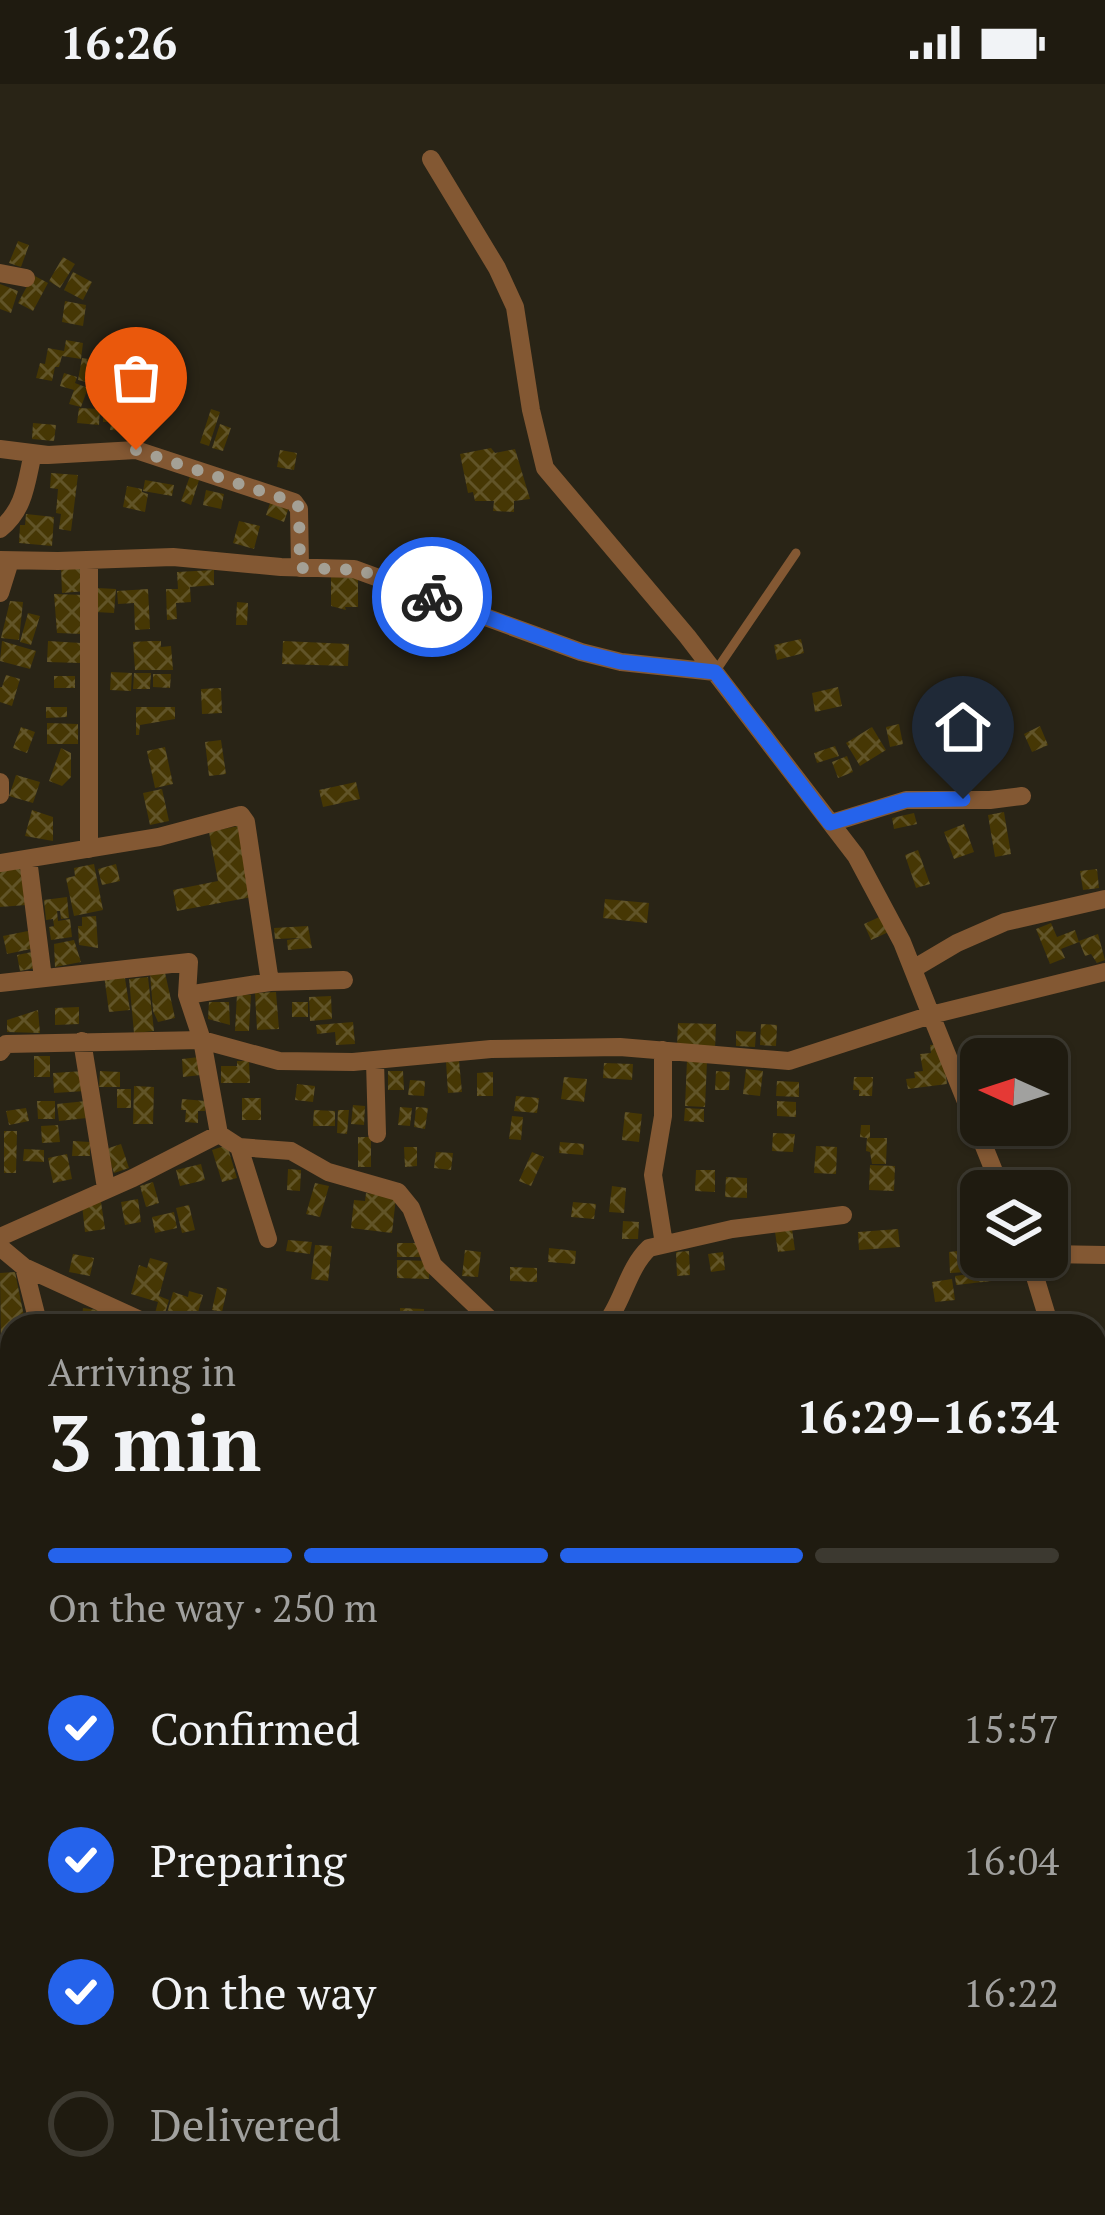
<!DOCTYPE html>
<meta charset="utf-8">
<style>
body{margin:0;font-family:"PT Serif",serif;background:#272419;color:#f1f3f6;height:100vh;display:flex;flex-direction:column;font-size:45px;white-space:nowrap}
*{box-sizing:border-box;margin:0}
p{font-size:39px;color:#a1a19f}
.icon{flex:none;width:66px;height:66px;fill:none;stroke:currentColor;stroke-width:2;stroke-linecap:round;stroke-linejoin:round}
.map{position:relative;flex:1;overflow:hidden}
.details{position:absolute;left:0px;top:1230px;width:1107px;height:903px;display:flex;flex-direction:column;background:#1f1b10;border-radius:36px 36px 0 0;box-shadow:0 3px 9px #0004,0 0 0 3px #3c3930}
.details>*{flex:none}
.needle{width:78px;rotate:273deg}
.tools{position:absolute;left:960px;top:954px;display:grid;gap:24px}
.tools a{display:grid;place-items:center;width:108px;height:108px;border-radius:18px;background:#1f1b10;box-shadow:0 3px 9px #0004,0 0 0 3px #3c3930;font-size:60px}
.pin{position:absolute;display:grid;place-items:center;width:102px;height:102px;color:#fff;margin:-123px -51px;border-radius:50% 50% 50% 0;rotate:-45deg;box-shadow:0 0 12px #0007}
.pin .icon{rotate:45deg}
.courier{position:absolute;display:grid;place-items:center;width:120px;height:120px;margin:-60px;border:9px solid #2563eb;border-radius:50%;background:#fff;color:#222;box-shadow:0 3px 15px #0007}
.overview em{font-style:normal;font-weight:700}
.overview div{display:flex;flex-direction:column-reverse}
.overview{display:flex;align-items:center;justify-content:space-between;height:204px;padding:0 48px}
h1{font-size:78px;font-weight:700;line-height:90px}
.bar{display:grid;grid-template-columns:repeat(4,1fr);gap:18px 12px;align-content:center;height:144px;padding:0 48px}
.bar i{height:15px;border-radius:9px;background:#3c3930}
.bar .active{background:#2563eb}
.bar p{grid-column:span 4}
ol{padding:0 48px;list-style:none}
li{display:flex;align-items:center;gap:36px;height:132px}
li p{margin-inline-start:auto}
li .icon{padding:12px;border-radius:50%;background:#2563eb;color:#fff;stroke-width:4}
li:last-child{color:#a1a19f}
li i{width:66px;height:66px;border:6px solid #3c3930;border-radius:50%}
.status{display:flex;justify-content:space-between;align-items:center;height:84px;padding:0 60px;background:#1f1b10;direction:ltr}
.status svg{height:33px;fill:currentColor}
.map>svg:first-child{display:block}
</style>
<div class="status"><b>16:26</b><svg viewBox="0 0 49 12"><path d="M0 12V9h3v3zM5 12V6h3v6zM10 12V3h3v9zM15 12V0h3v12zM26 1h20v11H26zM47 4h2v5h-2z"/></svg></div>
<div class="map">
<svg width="1105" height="2131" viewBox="0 0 1105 2131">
<defs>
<pattern id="building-cross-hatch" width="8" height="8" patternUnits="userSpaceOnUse" patternTransform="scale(3)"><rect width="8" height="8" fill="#463704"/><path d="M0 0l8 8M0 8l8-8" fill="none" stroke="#615428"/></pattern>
</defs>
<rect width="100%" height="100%" fill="#292416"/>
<path fill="url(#building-cross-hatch)" d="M18 157 29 161 21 183 9 179Z
M63 173 75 180 60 204 49 197Z
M73 188 92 198 83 216 64 206Z
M33 191 48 199 33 227 18 219Z
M0 200 18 207 11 229 0 225Z
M65 217 86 221 83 242 62 238Z
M66 256 83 259 81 275 62 272 59 283H55L52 297 36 294 40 279 45 280 48 264 64 267Z
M82 274 94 276 90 299 78 296Z
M111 275 129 278 126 298 108 295Z
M64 289 77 293 75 299 88 304 81 323 69 320 74 306 60 302Z
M103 309 134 310V323L102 322Z
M141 309 161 310 151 349 134 339Z
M79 324 100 325 99 341 77 339Z
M103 324 133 325 132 347 110 346 111 338H103Z
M211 325 220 328 209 362 200 359Z
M33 339 56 341 54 357 32 355Z
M220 340 231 344 223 367 212 364Z
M491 364 495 369 515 365 530 415 514 417V428L493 427 494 417H475L473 408 468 409 460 370Z
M280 366 297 369 294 386 277 383Z
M51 389 78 391 71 447 59 445 61 430 56 429 58 405 50 404Z
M191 389 200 393 191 421 181 417Z
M145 396 174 401 172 412 143 407Z
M127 402 142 405V408L148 410 145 428 123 423Z
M275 405 293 411 284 438 266 431Z
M206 406 224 410 221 425 203 421Z
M26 430 54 433 52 462 19 459 20 441H25Z
M239 437 260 442 254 465 233 459Z
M85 481 87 507 62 509 61 483Z
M214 486V501L190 503 191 518 176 519 177 535 167 536 166 505H178L177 488Z
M331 493 358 494V523H345L346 526 331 522Z
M97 504 116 505 114 529 95 528Z
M148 505 150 545 135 546 134 519 118 520 117 507Z
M54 510 85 511 83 550 57 549Z
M10 517 23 518 19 556 1 554Z
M237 518 248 519 247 541H236Z
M28 529 40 532 31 561 20 558Z
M801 555 804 569 777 576 774 561Z
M2 557 36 567 30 585 0 577Z
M48 557 81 559V579L47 578Z
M150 557H161V563L171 562 173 586H135L133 558Z
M283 557 349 560 348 582 282 580Z
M111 588 132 589 131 607 110 606Z
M134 589H151L150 605H133Z
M153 590H171L170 604 153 603Z
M6 591 20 595 12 622 0 618V603H2Z
M54 592H75V604H54Z
M838 603 842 622 815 628 812 609Z
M221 604 222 629 202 630 201 605Z
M46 623H67V633L46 634Z
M136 623H175V635L140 641 139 651H136Z
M47 639 78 640V660H47Z
M899 640 903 660 890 663 886 643Z
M1040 642 1048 661 1032 668 1024 650Z
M21 643 35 648 27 669 13 664Z
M872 643 886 666 860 682 846 659Z
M970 653 974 670 947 675 944 659Z
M221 656 226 690 209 692 205 658Z
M835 662 839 672 817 679 814 669Z
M165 663 173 700 155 704 147 667Z
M61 664 71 669V693L62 702 49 697Z
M847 672 853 688 838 694 832 678Z
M974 674 977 700 961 702 958 676Z
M16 691 40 698 33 719 9 712Z
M356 698 360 715 323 723 319 706Z
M162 705 169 737 150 741 143 709Z
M32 726 53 733V757L25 752Z
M1004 728 1011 770 995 773 988 731Z
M914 729 917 740 894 745 892 734Z
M964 740 974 768 954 775 944 748Z
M238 742 252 813 177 827 173 806 218 797 209 748Z
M918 766 930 800 916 804 905 771Z
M94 780 103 826 74 832 66 794 75 792 74 784Z
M116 780 120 797 102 801 98 785Z
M20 782 26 821 0 823V785Z
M1097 785 1099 804 1083 806 1080 787Z
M67 813 69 834 61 835 60 827H57L58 837 70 835 72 853 51 856 49 843 54 842 53 835 46 836 44 816Z
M605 815 649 819 647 839 603 834Z
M886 830 893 846 871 856 864 840Z
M96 832 98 864 79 861 78 842H82V833Z
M1051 839 1057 853 1075 846 1079 858 1061 865 1065 874 1050 880 1036 845Z
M308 842 312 864 288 866 287 856 301 854 275 855 274 844Z
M28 847 31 865 7 870 3 852Z
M1098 850 1105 876 1097 879 1091 870 1085 872 1079 857Z
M74 856 81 878 55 883 54 860Z
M32 868 35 884 20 887 17 871Z
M164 884 175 934 158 938 153 927 150 888Z
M124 888 130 926 109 928 104 891Z
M148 893 154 947 134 949 129 895Z
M276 908 279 945 257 946 255 909Z
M237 910 251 911 249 947H235Z
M331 912 332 935 310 937 309 913Z
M209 918H229L230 941 208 935Z
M292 918H308V933H292Z
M79 923V940L55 941V924Z
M38 926 40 949 7 948V936Z
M353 938 355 960 336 961 335 948 317 950 316 941Z
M678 939 716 940 715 965 677 963Z
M761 940 777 941 776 962 760 961Z
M736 947 756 948 755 963 736 962Z
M942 960 947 1000 908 1005 906 995 915 994 914 988 923 987 920 970 931 969 930 961Z
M34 972H50V993H34Z
M199 973 201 991 183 993 182 975Z
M687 976 707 977 705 1023 685 1022Z
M237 977H249L250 999H221V982H237Z
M459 977 462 1008 448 1009 446 978Z
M604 979 633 980 632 996 603 994Z
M746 985 763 987 760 1012 743 1010Z
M84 987 85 1007 54 1009 53 989Z
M100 987 120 988V1003H99Z
M388 987H403L404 1006H388Z
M716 987 730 988 729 1006H715Z
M493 988V1012H477V989Z
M564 993 587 995 584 1018 561 1015Z
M854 993H873L872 1012H859V1006H853Z
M410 996 425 997 424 1012 408 1011Z
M777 997 799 998V1013L776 1012Z
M297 1000 315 1002 313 1018 295 1016Z
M134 1002 154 1003 153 1040H133Z
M117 1005H131V1024H117Z
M516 1012 539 1014 537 1029 514 1027Z
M242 1014H261V1036H242Z
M182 1015 206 1017 205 1027H198V1039L185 1038 186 1026H181Z
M37 1017H55V1035H38Z
M86 1017 87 1034 59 1037 57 1020Z
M777 1017 796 1018V1033L777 1032Z
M353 1021 365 1022 364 1041 351 1040Z
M400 1023 412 1024 410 1042 398 1041Z
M416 1023 428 1024 425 1045 414 1043Z
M26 1024 29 1037 9 1041 6 1027Z
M685 1024 704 1025V1038L684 1037Z
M314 1026 335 1027V1042H313Z
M338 1026H349L347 1050 337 1049Z
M625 1028 642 1030 639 1058 622 1056Z
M512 1032 523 1033 521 1056 509 1055Z
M58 1041 60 1058 42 1059 41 1042Z
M861 1041H870V1054H887L886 1080H872L870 1068 866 1067 867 1054 860 1053Z
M4 1047H17L16 1089H4Z
M773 1049 795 1050 793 1068 772 1067Z
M358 1053H371V1083H358Z
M73 1057 90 1058V1072H72Z
M560 1058 584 1060 583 1071 559 1069Z
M121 1060 129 1084 114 1089 106 1065Z
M227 1061 237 1094 222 1098 212 1066Z
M816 1062 837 1063 836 1090 814 1089Z
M404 1063H417V1082L405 1083Z
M24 1065 44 1066V1078L23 1077Z
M436 1068 453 1069 451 1086 434 1084Z
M532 1068 544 1073 531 1102 519 1097Z
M67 1070 72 1095 53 1099 48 1074Z
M201 1080 205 1096 180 1102 176 1086Z
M870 1081 895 1082 894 1107 869 1106Z
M288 1085 301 1086 300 1107 287 1106Z
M696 1086H715V1108L695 1107Z
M726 1093 747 1094V1114L725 1113Z
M153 1098 159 1119 146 1123 140 1102Z
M315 1099 329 1102 320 1133 306 1130Z
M612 1102 626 1104 624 1129 609 1128Z
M366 1109 396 1113 392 1149 351 1144 354 1116 365 1117Z
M138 1115 141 1138 125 1141 121 1118Z
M101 1118 105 1145 85 1148 82 1121Z
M573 1118 596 1120 594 1135 571 1133Z
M189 1121 195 1146 182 1149 176 1124Z
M174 1128 177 1144 155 1149 152 1133Z
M623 1137 639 1138 638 1155H622Z
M792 1145 795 1166 778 1168 775 1148Z
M898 1145 900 1163 859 1166 858 1148Z
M288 1156 312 1158 310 1170 286 1167Z
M397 1159H420V1173H397Z
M315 1161 332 1162 328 1197 311 1195Z
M549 1164 576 1167 575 1180 548 1178Z
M465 1166 481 1168 478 1193 462 1192Z
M966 1166 968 1188 950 1189 949 1168Z
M981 1166V1173H985L986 1184 970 1185 969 1167Z
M689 1167 690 1191 677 1192 676 1168Z
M723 1168 725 1186 711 1188 708 1170Z
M73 1170 94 1174 90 1192 69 1188Z
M150 1174 168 1179 159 1212 169 1216 163 1236 154 1233 158 1218 131 1210 139 1181 147 1184Z
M397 1176 430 1177 429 1195 397 1194Z
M510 1183 537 1184V1198L510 1197Z
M990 1187 992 1197 956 1201 955 1192Z
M15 1188 26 1242H12V1257L1 1259 0 1189Z
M952 1195 955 1216 935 1218 932 1198Z
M217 1203 227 1205 222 1228 212 1226Z
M189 1207 203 1211 194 1242 164 1240 173 1208 188 1213Z
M83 1224 104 1227 102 1242H81Z
M400 1224 424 1225V1242H400Z
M1095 1811H1101V1859H1095Z
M9 1887 12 1907 0 1911V1890Z
M8 2030 12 2038V2059L5 2062 0 2053V2035Z
M209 2121H238L244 2131H225L234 2124 221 2131H215Z
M429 2121H456L449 2126 452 2131H428L424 2125Z"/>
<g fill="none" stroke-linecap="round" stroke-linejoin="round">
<path stroke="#835833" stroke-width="9" d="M715 588 796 469
M696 2121 699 2131"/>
<path stroke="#835833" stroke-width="18" d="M431 75 497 184 515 223 531 326 545 384 687 552 856 772 902 858 931 931 1105 888
M0 189 26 194
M0 365 48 371 136 366 294 418 299 425 300 484
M0 445C25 425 26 399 33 369
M0 476 58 477 173 473 281 483 354 485 581 568 621 578 715 588
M0 509 10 477
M0 698V711
M831 739 906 716H990L1022 712
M89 765V476
M28 775 43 894
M0 779 159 753 241 731 246 738 270 898
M913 885 957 859 1005 838 1105 815
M0 899 189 878 187 911 202 956 219 1050 133 1094 0 1153
M187 911 270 898 344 896
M82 957 106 1104
M663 966V1032L653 1091 664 1160
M0 968 6 960 202 956 279 977 353 978 491 965 620 963 789 977 931 931 1002 1107
M375 977 377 1050
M219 1050 239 1063 291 1067 328 1088 398 1108 411 1124 433 1181 497 1242
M239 1063 268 1155
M0 1163 24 1183 39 1242
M1047 1170 1105 1171
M1029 1173 1050 1242
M24 1183 153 1242
M604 1242C623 1219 627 1185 649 1164L732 1145 843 1131
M1095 1392 1105 1429
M12 1517 9 1631 12 1735
M1095 1542H1105
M1095 1719 1105 1720
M1095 1874 1105 1873
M1095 1957 1105 1938
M601 2121 622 2131
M153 2131 162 2122
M508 2131 530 2121
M926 2131 941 2121"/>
</g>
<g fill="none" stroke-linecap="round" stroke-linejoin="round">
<path stroke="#a4a095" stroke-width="12" stroke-dasharray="0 21.6" d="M136 366 297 419 299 425 300 484 360 486 432 513"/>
<path stroke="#2563eb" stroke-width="15" d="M432 513 581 568 621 578 715 588 830 739 906 716 963 715"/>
</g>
</svg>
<div class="tools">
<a><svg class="needle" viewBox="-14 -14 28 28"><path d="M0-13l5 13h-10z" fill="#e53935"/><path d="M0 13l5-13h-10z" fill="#a1a19f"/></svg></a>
<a><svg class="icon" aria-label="layers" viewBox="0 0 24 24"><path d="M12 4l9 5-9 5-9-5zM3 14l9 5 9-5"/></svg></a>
</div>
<div class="pin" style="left:136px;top:366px;background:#ea580c"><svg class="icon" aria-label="bag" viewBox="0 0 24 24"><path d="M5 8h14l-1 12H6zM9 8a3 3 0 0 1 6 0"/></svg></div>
<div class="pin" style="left:963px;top:715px;background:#1f2937"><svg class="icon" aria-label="home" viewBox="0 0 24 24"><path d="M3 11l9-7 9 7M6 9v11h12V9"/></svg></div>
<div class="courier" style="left:432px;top:513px"><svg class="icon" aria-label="bike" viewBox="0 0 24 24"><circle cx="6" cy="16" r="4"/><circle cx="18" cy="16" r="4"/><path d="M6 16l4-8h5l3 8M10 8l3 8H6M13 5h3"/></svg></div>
<section class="details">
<div class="overview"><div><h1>3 min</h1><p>Arriving in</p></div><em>16:29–16:34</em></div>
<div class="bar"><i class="active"></i><i class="active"></i><i class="active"></i><i></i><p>On the way · 250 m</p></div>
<ol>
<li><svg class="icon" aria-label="check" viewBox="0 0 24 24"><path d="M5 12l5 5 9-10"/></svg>Confirmed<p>15:57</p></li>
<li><svg class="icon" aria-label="check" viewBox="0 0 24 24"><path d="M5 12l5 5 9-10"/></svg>Preparing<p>16:04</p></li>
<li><svg class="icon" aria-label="check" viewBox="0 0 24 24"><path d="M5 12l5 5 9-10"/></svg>On the way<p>16:22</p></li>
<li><i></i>Delivered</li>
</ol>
</section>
</div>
